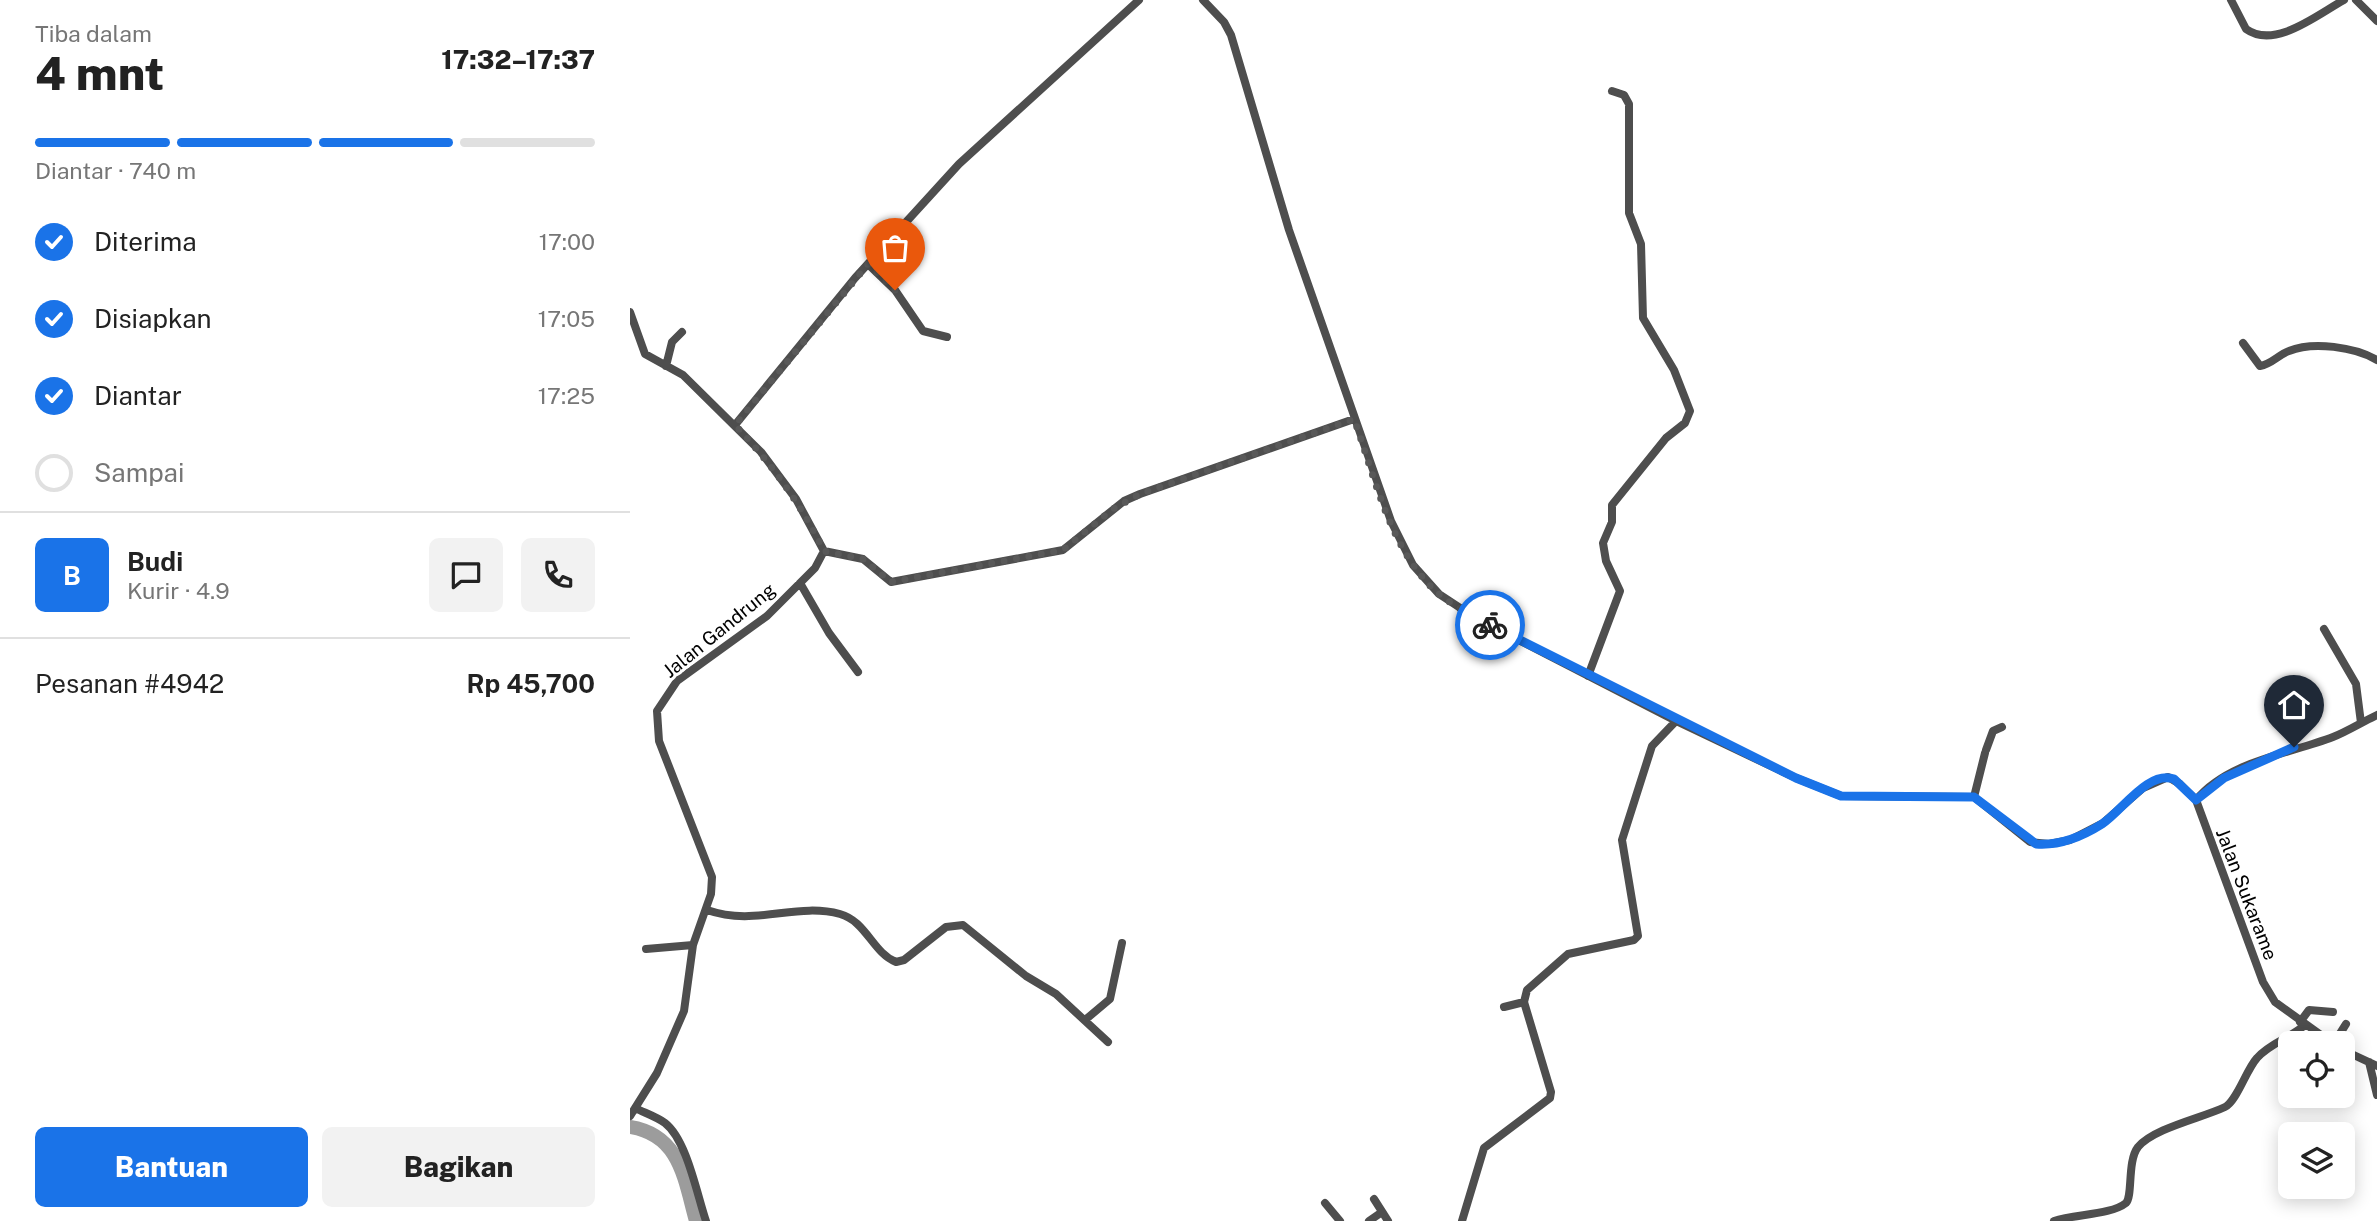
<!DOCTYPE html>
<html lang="id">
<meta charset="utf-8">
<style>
body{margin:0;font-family:"Public Sans",sans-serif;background:#f2f2f2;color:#222;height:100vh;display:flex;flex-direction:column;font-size:26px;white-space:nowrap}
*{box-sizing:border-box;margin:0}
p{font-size:23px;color:#767676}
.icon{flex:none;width:38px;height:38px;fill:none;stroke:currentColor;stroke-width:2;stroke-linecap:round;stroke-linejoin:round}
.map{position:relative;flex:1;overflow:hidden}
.side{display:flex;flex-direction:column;background:#fff;width:630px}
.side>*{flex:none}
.tools{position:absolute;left:1648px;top:1031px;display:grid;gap:14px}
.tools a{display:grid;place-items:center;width:77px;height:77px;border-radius:10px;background:#fff;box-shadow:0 4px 18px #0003;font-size:35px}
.pin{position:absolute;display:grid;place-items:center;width:60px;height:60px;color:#fff;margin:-72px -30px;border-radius:50% 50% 50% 0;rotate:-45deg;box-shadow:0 0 7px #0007}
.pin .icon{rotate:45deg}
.courier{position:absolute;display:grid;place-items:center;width:70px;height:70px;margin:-35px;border:5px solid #1a73e8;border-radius:50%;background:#fff;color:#222;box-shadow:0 2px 9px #0007}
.summary em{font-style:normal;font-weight:800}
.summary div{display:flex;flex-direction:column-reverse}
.summary{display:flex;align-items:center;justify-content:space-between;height:119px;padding:0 35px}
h1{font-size:46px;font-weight:800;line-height:52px}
.bar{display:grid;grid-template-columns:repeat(4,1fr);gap:10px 7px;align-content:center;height:84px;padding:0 35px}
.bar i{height:9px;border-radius:5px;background:#e0e0e0}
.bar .selected{background:#1a73e8}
.bar p{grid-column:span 4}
.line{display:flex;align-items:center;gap:18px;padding:0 35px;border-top:2px solid #e0e0e0}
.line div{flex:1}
.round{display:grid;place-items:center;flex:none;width:74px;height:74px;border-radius:10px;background:#f2f2f2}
ol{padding:0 35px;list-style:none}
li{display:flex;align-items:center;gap:21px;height:77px}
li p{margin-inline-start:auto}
li .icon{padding:7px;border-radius:50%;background:#1a73e8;color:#fff;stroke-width:4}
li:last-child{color:#767676}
li i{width:38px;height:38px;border:4px solid #e0e0e0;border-radius:50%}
.primary-button{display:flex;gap:14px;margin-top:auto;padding:14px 35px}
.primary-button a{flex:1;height:80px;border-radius:10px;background:#1a73e8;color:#fff;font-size:28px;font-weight:800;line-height:80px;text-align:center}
.primary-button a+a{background:#f2f2f2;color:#222}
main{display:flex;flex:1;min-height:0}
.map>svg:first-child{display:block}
</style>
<main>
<section class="side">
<div class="summary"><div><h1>4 mnt</h1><p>Tiba dalam</p></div><em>17:32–17:37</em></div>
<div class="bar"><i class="selected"></i><i class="selected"></i><i class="selected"></i><i></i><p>Diantar · 740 m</p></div>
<ol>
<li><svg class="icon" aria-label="check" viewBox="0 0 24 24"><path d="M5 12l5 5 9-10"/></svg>Diterima<p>17:00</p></li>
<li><svg class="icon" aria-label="check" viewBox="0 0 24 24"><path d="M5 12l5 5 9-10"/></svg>Disiapkan<p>17:05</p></li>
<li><svg class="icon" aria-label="check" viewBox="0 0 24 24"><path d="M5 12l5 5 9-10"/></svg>Diantar<p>17:25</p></li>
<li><i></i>Sampai</li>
</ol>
<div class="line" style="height:126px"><b class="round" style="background:#1a73e8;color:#fff">B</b><div><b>Budi</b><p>Kurir · 4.9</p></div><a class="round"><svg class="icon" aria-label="chat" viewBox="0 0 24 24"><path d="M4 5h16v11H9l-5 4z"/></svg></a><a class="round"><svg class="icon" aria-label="phone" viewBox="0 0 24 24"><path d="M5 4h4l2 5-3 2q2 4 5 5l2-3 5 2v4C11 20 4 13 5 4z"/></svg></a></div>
<div class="line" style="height:91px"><div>Pesanan #4942</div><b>Rp 45,700</b></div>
<div class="primary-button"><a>Bantuan</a><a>Bagikan</a></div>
</section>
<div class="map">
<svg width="1747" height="1221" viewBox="0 0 1747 1221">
<rect width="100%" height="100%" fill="#fff"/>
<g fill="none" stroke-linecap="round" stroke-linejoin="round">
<path stroke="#9c9c9c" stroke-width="14" d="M0 1127C50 1135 54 1178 66 1221"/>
<path stroke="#4e4e4e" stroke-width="8" d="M573 0 594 22 601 35 659 230 761 521 783 565 809 594 844 617 1046 721 1166 778 1211 796 1344 797 1400 842 1419 844 1440 840 1473 823 1513 788 1538 777 1550 784 1566 800
M1601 0 1616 29C1645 50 1688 14 1714 0
M1726 0 1747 21
M238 264 265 290 293 331 317 337
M0 312 15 354 53 375 131 452 166 499 194 551 185 568 137 616 47 681 27 711 29 741 82 877 81 894 63 945 54 1011 27 1073 0 1116
M1613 343 1630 366C1642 364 1648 355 1659 351 1683 341 1725 347 1747 360
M36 366 42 342 52 332
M105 425 225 278 329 164 509 0
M194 551 233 559 261 582 433 550 494 501 510 494 724 419
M170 583 199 633 228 672
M1694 629 1726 684 1731 723
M958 676 990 591 976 561 973 543 982 522V505L1036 438 1055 423 1060 411 1044 370 1013 318 1011 244 999 213V104L994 95 982 91
M1356 750 1363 731 1372 727
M1344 797 1355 753
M77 910C126 927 165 902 210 914 236 921 243 953 266 962L274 960 316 927 333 925 396 976 426 994 478 1042
M16 949 63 945
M874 1007 894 1002
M455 1020 480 999 492 943
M1670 1022 1679 1010 1703 1012
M1702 1043 1645 1002 1633 982 1566 800C1598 761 1659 754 1703 737 1718 731 1732 722 1747 715
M1704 1043 1716 1024
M1713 1050 1747 1066
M1739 1062 1747 1095
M1668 1099 1674 1096
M5 1108C15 1113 27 1117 35 1123 57 1140 67 1195 76 1221
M744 1199 758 1221
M695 1203 710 1221
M739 1221 752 1212
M832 1221 854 1148 920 1098 921 1092 894 1002 897 990 938 954 1004 940 1008 936 992 840 1022 746 1046 721
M1424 1221C1445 1214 1481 1215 1496 1203 1503 1196 1497 1161 1508 1147 1524 1128 1572 1118 1595 1107 1607 1101 1616 1070 1627 1058 1640 1043 1660 1038 1675 1025"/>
</g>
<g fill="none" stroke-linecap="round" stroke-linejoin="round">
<path stroke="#595959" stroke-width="7" stroke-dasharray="0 12.6" d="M265 290 238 264 105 425C141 463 171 504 194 551L233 559 261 582 433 550 483 509 510 494 724 419C745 477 760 552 809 594 824 606 843 616 860 625"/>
<path stroke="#1a73e8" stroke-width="9" d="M860 625 1166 778 1211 796 1344 797 1406 844C1430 846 1453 836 1472 824 1492 811 1518 770 1544 779L1566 800 1594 778 1664 747"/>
</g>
<g text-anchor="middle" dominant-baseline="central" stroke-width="6" stroke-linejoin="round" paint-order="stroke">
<g font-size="19" fill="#000" stroke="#fff">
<text transform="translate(89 630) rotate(-39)">Jalan Gandrung</text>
<text transform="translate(1617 894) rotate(69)">Jalan Sukarame</text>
</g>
</g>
</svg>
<div class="tools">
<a><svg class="icon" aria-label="locate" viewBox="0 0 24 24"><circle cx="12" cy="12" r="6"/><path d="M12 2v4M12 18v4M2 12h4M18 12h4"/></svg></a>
<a><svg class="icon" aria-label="layers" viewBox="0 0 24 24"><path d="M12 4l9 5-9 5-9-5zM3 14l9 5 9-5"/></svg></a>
</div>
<div class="pin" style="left:265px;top:290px;background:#ea580c"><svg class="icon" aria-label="bag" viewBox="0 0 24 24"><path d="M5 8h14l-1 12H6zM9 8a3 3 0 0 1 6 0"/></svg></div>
<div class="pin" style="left:1664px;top:747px;background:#1f2937"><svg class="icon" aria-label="home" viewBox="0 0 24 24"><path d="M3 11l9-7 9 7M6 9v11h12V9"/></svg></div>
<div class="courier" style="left:860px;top:625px"><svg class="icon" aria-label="bike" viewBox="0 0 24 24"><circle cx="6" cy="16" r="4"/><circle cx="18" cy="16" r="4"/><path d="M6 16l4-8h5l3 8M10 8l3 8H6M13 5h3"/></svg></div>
</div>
</main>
